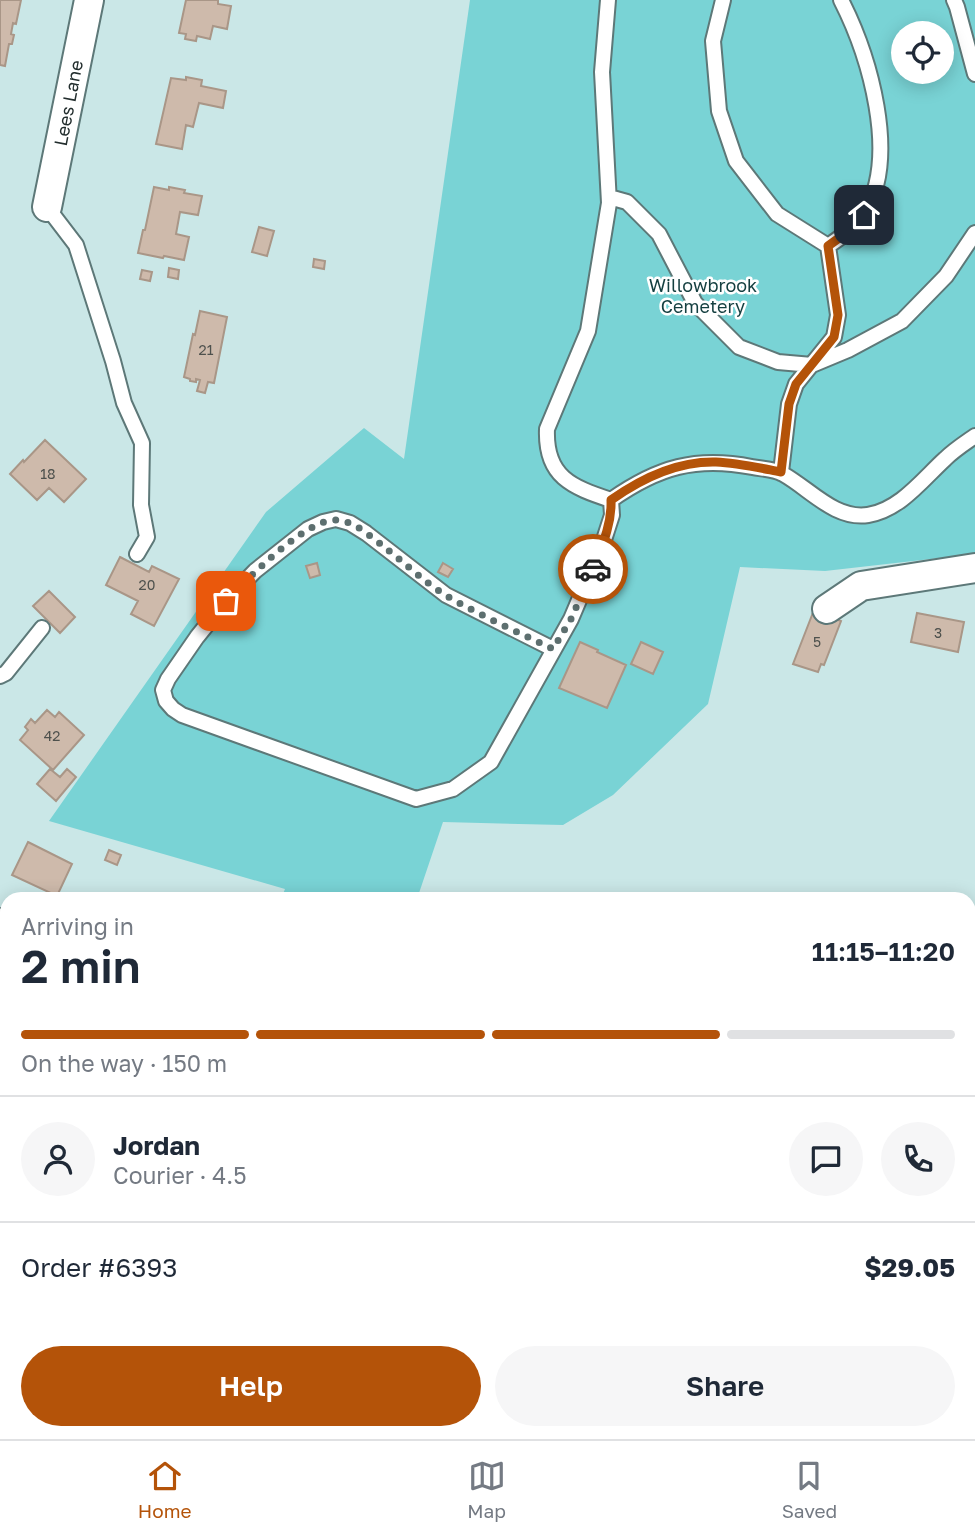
<!DOCTYPE html>
<meta charset="utf-8">
<style>
body{margin:0;font-family:"Golos Text",sans-serif;background:#f6f6f7;color:#1f2937;height:100vh;display:flex;flex-direction:column;font-size:26px;white-space:nowrap}
*{box-sizing:border-box;margin:0}
p{font-size:23px;color:#747a83}
.icon{flex:none;width:38px;height:38px;fill:none;stroke:currentColor;stroke-width:2;stroke-linecap:round;stroke-linejoin:round}
.map{position:relative;flex:1;overflow:hidden}
.panel{position:absolute;left:0px;top:892px;width:976px;height:548px;display:flex;flex-direction:column;background:#fff;border-radius:21px 21px 0 0;box-shadow:0 4px 18px #0003}
.panel>*{flex:none}
.fabs{position:absolute;left:891px;top:21px;display:grid;gap:14px}
.fabs a{display:grid;place-items:center;width:63px;height:63px;border-radius:50%;background:#fff;box-shadow:0 4px 18px #0003;font-size:35px}
.pin{position:absolute;display:grid;place-items:center;width:60px;height:60px;color:#fff;margin:-30px;border-radius:14px;box-shadow:0 4px 10px #0006}
.courier{position:absolute;display:grid;place-items:center;width:70px;height:70px;margin:-35px;border:5px solid #b45309;border-radius:50%;background:#fff;color:#222;box-shadow:0 2px 9px #0007}
.summary em{font-style:normal;font-weight:600}
.summary div{display:flex;flex-direction:column-reverse}
.summary{display:flex;align-items:center;justify-content:space-between;height:119px;padding:0 21px}
h1{font-size:46px;font-weight:600;line-height:52px}
.bar{display:grid;grid-template-columns:repeat(4,1fr);gap:10px 7px;align-content:center;height:84px;padding:0 21px}
.bar i{height:9px;border-radius:5px;background:#e0e1e3}
.bar .current{background:#b45309}
.bar p{grid-column:span 4}
.line{display:flex;align-items:center;gap:18px;padding:0 21px;border-top:2px solid #e0e1e3}
.line div{flex:1}
.round{display:grid;place-items:center;flex:none;width:74px;height:74px;border-radius:37px;background:#f6f6f7}
.action{display:flex;gap:14px;margin-top:auto;padding:14px 21px}
.action a{flex:1;height:80px;border-radius:42px;background:#b45309;color:#fff;font-size:28px;font-weight:600;line-height:80px;text-align:center}
.action a+a{background:#f6f6f7;color:#1f2937}
.tabs{display:flex;justify-content:space-around;align-items:center;height:98px;border-top:2px solid #e0e1e3;background:#fff;font-size:19px;color:#747a83}
.tabs a{display:grid;justify-items:center;gap:4px}
.tabs .current{color:#b45309}
.map>svg:first-child{display:block}
</style>
<div class="map">
<svg width="975" height="1439" viewBox="0 0 975 1439">
<rect width="100%" height="100%" fill="#cae7e7"/>
<path fill="#79d3d5" fill-rule="evenodd" d="M470 0H975V554L825 571 740 567 708 704 613 795 563 825 443 822 417 899H281L285 889 49 821 266 512 364 428 404 459ZM903 33H942V72H903Z"/>
<g fill="none" stroke-linecap="round" stroke-linejoin="round">
<path stroke="#51acaf" stroke-width="7" d="M970 1102 975 1090
M970 1387 971 1389"/>
</g>
<path fill="#cebaab" stroke="#a99687" stroke-width="2" d="M0 0H21L16 24 13 23 11 34 14 35 12 44H9L5 66 0 65Z
M186 0H218V4L231 6 227 29 213 26 210 39 197 36 196 41 185 39 186 34 179 33Z
M186 77 202 80 201 86 226 91 223 108 199 103 193 127 186 125 182 149 156 144 171 78 186 80Z
M154 187 169 190V187L185 190 184 193 202 196 198 215 180 212 176 234 189 237 184 260 164 256 163 258 138 253 143 230H145Z
M259 227 274 231 267 256 252 252Z
M314 259 325 261 324 269 313 267Z
M169 268 179 270 178 279 168 277Z
M142 270 152 272 150 281 140 279Z
M200 311 227 317 214 383 208 382 205 393 197 391 200 380 196 379V382L190 381V379L184 377 193 334 195 335Z
M45 440 86 479 64 502 49 488 37 500 10 474 23 460 24 462Z
M120 557 149 572 152 566 179 579 154 626 131 614 138 601 106 585Z
M317 563 320 575 310 578 306 566Z
M443 563 453 569 448 577 438 572Z
M49 591 75 617 60 633 33 606Z
M814 610 841 621 824 665 821 664 818 672 793 664Z
M917 613 964 622 958 652 911 642Z
M580 642 598 650 597 652 626 665 607 708 559 688Z
M641 642 663 652 653 674 631 664Z
M47 710 55 717 59 712 84 735 53 770 20 740 28 730 25 727 31 719 35 723Z
M50 769 60 777 67 769 76 777 56 801 37 784Z
M28 842 72 864 57 896 12 875Z
M109 850 121 855 117 865 105 860Z
M0 945 7 947V960L0 984Z
M973 1266H975V1292H971L972 1289H970V1275L973 1276Z
M0 1334 7 1340V1365L0 1360Z
M99 1433H145L146 1434 142 1439H100L97 1436Z"/>
<g fill="none" stroke-linecap="round" stroke-linejoin="round">
<g stroke="#5d7878" stroke-width="18">
<path id="service" d="M608 0 602 72 609 203 588 331 547 429C545 477 572 487 611 500 658 467 696 456 752 467 762 469 775 469 783 474 810 489 835 520 868 515 900 510 923 479 945 459 954 450 965 443 975 436
M723 0 713 41 719 111 736 161 777 214 828 246
M954 0 957 7 975 74
M609 197 627 202 659 234 695 303 739 347 778 362 812 365 848 350 902 321 946 276 975 233
M47 207 76 245 113 361 124 403 142 443 141 505 147 537 137 554
M781 472 789 404 796 384 834 337 838 315 828 246C841 237 856 227 864 214 900 157 869 55 841 0
M553 649 446 595 366 533 350 523 336 519 323 522 308 529 255 571 226 601 197 637 168 679 163 690 166 701 173 709 182 715 416 799 453 789 491 762 571 619 602 546 612 515 611 500
M0 676 6 673 42 628"/>
</g>
<g stroke="#5d7878" stroke-width="32">
<path id="minor" d="M47 207 89 0
M827 609 861 586 975 568
M0 923 7 925
M970 1200 975 1202
M14 1433 22 1439
M603 1439 604 1433
M896 1439V1433"/>
</g>
<use href="#service" stroke="#fff" stroke-width="14"/>
<use href="#minor" stroke="#fff" stroke-width="28"/>
</g>
<g fill="none" stroke-linecap="round" stroke-linejoin="round">
<path stroke="#5d6f6f" stroke-width="7" stroke-dasharray="0 12.6" d="M226 601C246 580 308 517 337 520 354 521 370 536 383 546 404 562 425 583 447 596 481 616 518 632 553 649L571 619 593 569"/>
<path stroke="#b45309" stroke-width="9" d="M593 569C602 546 612 524 611 500 642 478 678 461 716 462 738 463 760 468 781 472L789 404 796 384 834 337 838 315 828 246 846 233 864 215"/>
</g>
<g text-anchor="middle" dominant-baseline="central" stroke-width="5" stroke-linejoin="round" paint-order="stroke">
<g font-size="14" fill="#4e514d">
<text x="206" y="349">21</text>
<text x="48" y="473">18</text>
<text x="147" y="584">20</text>
<text x="938" y="632">3</text>
<text x="817" y="641">5</text>
<text x="52" y="735">42</text>
</g>
<g font-size="18" fill="#232e2e" stroke="#fff">
<text transform="translate(68 103) rotate(-79)">Lees Lane</text>
</g>
<g font-size="18" fill="#143f40" stroke="#fff">
<text x="703" y="285">Willowbrook<tspan x="703" dy="21">Cemetery</tspan></text>
</g>
</g>
</svg>
<div class="fabs">
<a><svg class="icon" aria-label="locate" viewBox="0 0 24 24"><circle cx="12" cy="12" r="6"/><path d="M12 2v4M12 18v4M2 12h4M18 12h4"/></svg></a>
</div>
<div class="pin" style="left:226px;top:601px;background:#ea580c"><svg class="icon" aria-label="bag" viewBox="0 0 24 24"><path d="M5 8h14l-1 12H6zM9 8a3 3 0 0 1 6 0"/></svg></div>
<div class="pin" style="left:864px;top:215px;background:#1f2937"><svg class="icon" aria-label="home" viewBox="0 0 24 24"><path d="M3 11l9-7 9 7M6 9v11h12V9"/></svg></div>
<div class="courier" style="left:593px;top:569px"><svg class="icon" aria-label="car" viewBox="0 0 24 24"><path d="M5 17H2v-5l4-1 3-4h7l3 4 3 1v5h-3M9 17h6M6 11h13"/><circle cx="7" cy="17" r="2"/><circle cx="17" cy="17" r="2"/></svg></div>
<section class="panel">
<div class="summary"><div><h1>2 min</h1><p>Arriving in</p></div><em>11:15–11:20</em></div>
<div class="bar"><i class="current"></i><i class="current"></i><i class="current"></i><i></i><p>On the way · 150 m</p></div>
<div class="line" style="height:126px"><a class="round"><svg class="icon" aria-label="person" viewBox="0 0 24 24"><circle cx="12" cy="8" r="4"/><path d="M4 21q1-7 8-7t8 7"/></svg></a><div><b>Jordan</b><p>Courier · 4.5</p></div><a class="round"><svg class="icon" aria-label="chat" viewBox="0 0 24 24"><path d="M4 5h16v11H9l-5 4z"/></svg></a><a class="round"><svg class="icon" aria-label="phone" viewBox="0 0 24 24"><path d="M5 4h4l2 5-3 2q2 4 5 5l2-3 5 2v4C11 20 4 13 5 4z"/></svg></a></div>
<div class="line" style="height:91px"><div>Order #6393</div><b>$29.05</b></div>
<div class="action"><a>Help</a><a>Share</a></div>
</section>
</div>
<nav class="tabs">
<a class="current"><svg class="icon" aria-label="home" viewBox="0 0 24 24"><path d="M3 11l9-7 9 7M6 9v11h12V9"/></svg>Home</a>
<a><svg class="icon" aria-label="map" viewBox="0 0 24 24"><path d="M3 6l6-2 6 2 6-2v14l-6 2-6-2-6 2zM9 4v14M15 6v14"/></svg>Map</a>
<a><svg class="icon" aria-label="saved" viewBox="0 0 24 24"><path d="M7 4h10v16l-5-4-5 4z"/></svg>Saved</a>
</nav>
